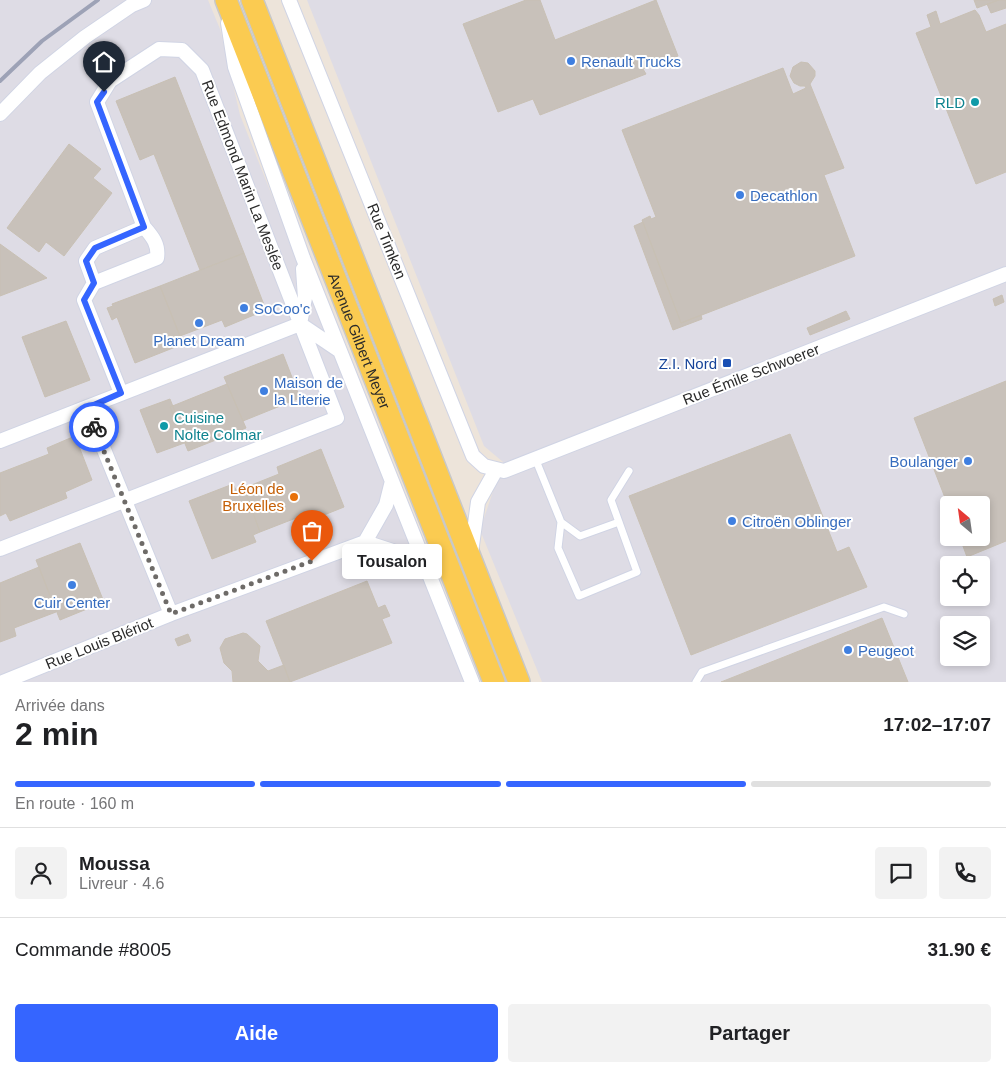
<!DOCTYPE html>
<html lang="fr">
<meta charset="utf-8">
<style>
body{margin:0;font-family:Arial,sans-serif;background:#f2f2f2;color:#202124;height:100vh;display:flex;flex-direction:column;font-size:19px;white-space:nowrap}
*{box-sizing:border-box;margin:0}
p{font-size:16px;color:#757577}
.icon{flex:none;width:28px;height:28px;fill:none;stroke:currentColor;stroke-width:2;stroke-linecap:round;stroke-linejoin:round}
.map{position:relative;height:682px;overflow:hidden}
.sheet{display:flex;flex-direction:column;background:#fff;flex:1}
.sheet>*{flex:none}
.needle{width:32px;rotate:331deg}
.tools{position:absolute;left:940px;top:496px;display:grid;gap:10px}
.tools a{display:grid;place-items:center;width:50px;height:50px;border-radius:5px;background:#fff;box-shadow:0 2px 8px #0003;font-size:25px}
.pin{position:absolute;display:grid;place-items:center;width:42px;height:42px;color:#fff;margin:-51px -21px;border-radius:50% 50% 50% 0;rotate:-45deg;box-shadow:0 0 5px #0007}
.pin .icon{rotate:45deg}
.courier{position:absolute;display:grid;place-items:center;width:50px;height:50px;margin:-25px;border:4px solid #3565ff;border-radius:50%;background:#fff;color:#222;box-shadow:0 1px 6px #0007}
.bubble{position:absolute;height:35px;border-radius:5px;background:#fff;box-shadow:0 2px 8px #0003;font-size:16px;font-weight:800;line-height:35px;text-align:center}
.head em{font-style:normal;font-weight:800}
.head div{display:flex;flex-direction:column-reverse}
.head{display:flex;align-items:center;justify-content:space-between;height:85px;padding:0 15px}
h1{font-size:32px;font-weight:800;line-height:38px}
.bar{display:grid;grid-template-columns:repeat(4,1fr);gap:8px 5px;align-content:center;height:60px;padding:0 15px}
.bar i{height:6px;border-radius:4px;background:#e0e0e0}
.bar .on{background:#3565ff}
.bar p{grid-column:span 4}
.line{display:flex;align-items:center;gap:12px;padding:0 15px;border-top:1px solid #e0e0e0}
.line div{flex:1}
.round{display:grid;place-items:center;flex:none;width:52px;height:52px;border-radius:5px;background:#f2f2f2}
.cta{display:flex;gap:10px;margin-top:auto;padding:10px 15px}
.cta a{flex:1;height:58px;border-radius:5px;background:#3565ff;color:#fff;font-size:20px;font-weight:800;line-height:58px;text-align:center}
.cta a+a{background:#f2f2f2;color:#202124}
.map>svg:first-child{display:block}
</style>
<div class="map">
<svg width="1006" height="682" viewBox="0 0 1006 682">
<rect width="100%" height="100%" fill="#ede4da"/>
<path fill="#dedce5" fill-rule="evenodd" d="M0 0H208L220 29 240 115 465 682H0Z
M307 0H1006V682H542L480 530 503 462 484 446ZM949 505H981V538H949ZM949 565H981V598H949ZM949 625H981V658H949Z"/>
<path fill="#c8c1ba" stroke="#c8c0b4" d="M526 0H540L555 40 656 0 678 56 643 69 646 74 540 115 533 99 498 112 463 24Z
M974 0H999L977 8Z
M999 0H1006V8L991 13 987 4Z
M975 10 979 15 986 32 1006 24V172L976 184 916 33 931 27 927 15 936 11 940 24Z
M801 62 808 63 815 71V76L810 84 844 168 824 175 855 256 681 323 642 220 650 216 651 219 656 217 622 130 783 68 793 94 806 88 805 86H800L794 83 790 76 793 67Z
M175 77 244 253 200 270 154 154 140 160 116 101Z
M69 144 101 169 93 178 112 193 64 256 46 242 39 252 7 228Z
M643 222 681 323 701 315 702 319 673 330 634 226Z
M0 244 47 278 0 296Z
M244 253 266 310 225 327 222 320 180 336 160 286Z
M160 286 183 344 135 363 117 317 112 320 107 308 113 306 112 304Z
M1002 295 1004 302 995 306 993 299Z
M846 311 850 319 810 335 807 328Z
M66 321 90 380 45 397 22 337Z
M283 354 300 398 243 421 224 377Z
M1006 381V541L967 557 960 538H981V505H949V508L914 418Z
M227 384 246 428 188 451 170 407Z
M170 399 187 442 157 453 140 410Z
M790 434 837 552 849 547 867 587 691 655 629 496Z
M75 436 92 480 65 492 67 498 10 521 6 513 0 516V473L49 454 47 448Z
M321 449 344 507 299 525 296 518 260 532 244 488 279 474 277 467Z
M233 484 236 490 244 488 260 532 253 535 256 542 212 559 189 501Z
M80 543 104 602 60 620 36 560Z
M39 567 56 612 14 628 16 636 0 642V583Z
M367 581 378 608 385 605 390 616 382 619 392 643 290 682 266 621Z
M882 618 908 682H721Z
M243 633 247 634 260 646 258 661 268 671 284 665 290 682H233L232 671 224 663 220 648 225 639Z
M188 634 191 641 178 646 175 639Z"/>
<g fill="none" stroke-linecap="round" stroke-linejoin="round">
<g stroke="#d0d4e4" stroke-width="9">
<path id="service" d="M535 458 561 522 558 548 579 596 637 572 611 500 629 471
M561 522 580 536 619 522
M696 682 702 672 884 607 904 614"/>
</g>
<g stroke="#d0d4e4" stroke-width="16">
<path id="minor" d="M289 0 473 456 484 466 504 471 1006 274
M228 23 235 67 303 258 472 682
M0 114 40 73 85 37 132 5 144 0
M94 283 157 258C159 245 153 237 144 227
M300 324 305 298 303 269
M300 324 340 351
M87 408 171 614
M0 441 300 324
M365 542 405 555 429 572
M365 542 386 505 392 481
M0 549 337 418 202 70 182 50 159 49 110 81 97 102 144 227 95 248 86 261 94 283 84 300 121 393
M471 553 478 502 496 470
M3 682 171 614 365 542"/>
</g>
<g stroke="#c8c8c8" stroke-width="24">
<g id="primary">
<path id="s1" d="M226 0 494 682"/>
<path d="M252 0 519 682"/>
</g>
</g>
<use href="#service" stroke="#fff" stroke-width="7"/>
<use href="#minor" stroke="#fff" stroke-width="14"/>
<use href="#primary" stroke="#fbcb51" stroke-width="21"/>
<path stroke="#9da2b6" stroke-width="4" d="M0 81 42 41 98 0"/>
</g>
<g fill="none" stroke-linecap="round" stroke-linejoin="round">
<path stroke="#6e6b68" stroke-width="5" stroke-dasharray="0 9" d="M94 427 171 614 312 561"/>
<path stroke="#3565ff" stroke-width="6" d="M94 427 87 408 121 393 84 300 94 283 86 261 95 248 144 227 97 102 104 92"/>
</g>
<g fill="#3f7fe0" stroke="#fff" stroke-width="2">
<circle cx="571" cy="61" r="5"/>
<circle cx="740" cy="195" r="5"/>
<circle cx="244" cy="308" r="5"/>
<circle cx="199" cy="323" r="5"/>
<circle cx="264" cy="391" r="5"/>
<circle cx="968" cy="461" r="5"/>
<circle cx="732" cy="521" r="5"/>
<circle cx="72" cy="585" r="5"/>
<circle cx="848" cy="650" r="5"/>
</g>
<g fill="#0f9aa8" stroke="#fff" stroke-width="2">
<circle cx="975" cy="102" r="5"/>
<circle cx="164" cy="426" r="5"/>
</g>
<rect fill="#1a4fb4" stroke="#fff" stroke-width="2" x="722" y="358" width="10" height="10" rx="2.5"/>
<circle fill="#e8710a" stroke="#fff" stroke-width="2" cx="294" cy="497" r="5"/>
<g text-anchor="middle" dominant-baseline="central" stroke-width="4" stroke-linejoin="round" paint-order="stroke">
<g font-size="15" fill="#366cbe" stroke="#fff" text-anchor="start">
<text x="581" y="61">Renault Trucks</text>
<text x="750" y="195">Decathlon</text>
<text x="254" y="308">SoCoo'c</text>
<text x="199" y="340" text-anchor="middle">Planet Dream</text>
<text x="274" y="382">Maison de<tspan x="274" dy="17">la Literie</tspan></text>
<text x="958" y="461" text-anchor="end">Boulanger</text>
<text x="742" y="521">Citroën Oblinger</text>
<text x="72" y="602" text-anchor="middle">Cuir Center</text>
<text x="858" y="650">Peugeot</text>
</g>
<g font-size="15" fill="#0d838f" stroke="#fff" text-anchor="end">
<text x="965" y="102">RLD</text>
<text x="174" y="417" text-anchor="start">Cuisine<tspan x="174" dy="17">Nolte Colmar</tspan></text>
</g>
<g font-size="15" fill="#2a2a2a" stroke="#fff">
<text transform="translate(243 175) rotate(69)">Rue Edmond Marin La Meslée</text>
<text transform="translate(387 241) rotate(68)">Rue Timken</text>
<text stroke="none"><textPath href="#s1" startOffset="366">Avenue Gilbert Meyer</textPath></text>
<text transform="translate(751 374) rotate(-21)">Rue Émile Schwoerer</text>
<text transform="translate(99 643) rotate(-22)">Rue Louis Blériot</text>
</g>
<g font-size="15" fill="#164399" stroke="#fff" text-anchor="end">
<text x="717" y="363">Z.I. Nord</text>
</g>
<g font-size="15" fill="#c56008" stroke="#fff" text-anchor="end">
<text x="284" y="488">Léon de<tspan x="284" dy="17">Bruxelles</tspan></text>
</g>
</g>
</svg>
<div class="tools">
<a><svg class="needle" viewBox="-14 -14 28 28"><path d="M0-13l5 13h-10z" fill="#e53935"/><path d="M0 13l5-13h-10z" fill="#757577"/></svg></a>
<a><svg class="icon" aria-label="locate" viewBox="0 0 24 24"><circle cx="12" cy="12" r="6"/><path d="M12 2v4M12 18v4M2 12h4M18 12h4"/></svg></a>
<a><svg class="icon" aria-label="layers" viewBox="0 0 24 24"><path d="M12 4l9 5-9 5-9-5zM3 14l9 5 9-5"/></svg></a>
</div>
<div class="pin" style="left:312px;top:561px;background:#ea580c"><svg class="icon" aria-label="bag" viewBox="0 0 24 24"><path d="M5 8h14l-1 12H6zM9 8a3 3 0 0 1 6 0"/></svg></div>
<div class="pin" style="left:104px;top:92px;background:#1f2937"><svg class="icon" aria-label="home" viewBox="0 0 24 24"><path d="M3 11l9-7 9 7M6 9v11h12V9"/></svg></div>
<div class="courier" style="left:94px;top:427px"><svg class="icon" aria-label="bike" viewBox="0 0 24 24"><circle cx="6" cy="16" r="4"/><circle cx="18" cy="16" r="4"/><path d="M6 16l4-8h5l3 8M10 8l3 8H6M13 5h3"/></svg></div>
<div class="bubble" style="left:342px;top:544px;width:100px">Tousalon</div>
</div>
<section class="sheet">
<div class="head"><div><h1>2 min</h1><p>Arrivée dans</p></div><em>17:02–17:07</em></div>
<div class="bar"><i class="on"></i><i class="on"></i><i class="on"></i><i></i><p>En route · 160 m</p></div>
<div class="line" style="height:90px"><a class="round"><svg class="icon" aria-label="person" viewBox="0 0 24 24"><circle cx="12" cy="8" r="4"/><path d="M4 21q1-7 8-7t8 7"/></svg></a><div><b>Moussa</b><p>Livreur · 4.6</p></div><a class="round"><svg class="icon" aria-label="chat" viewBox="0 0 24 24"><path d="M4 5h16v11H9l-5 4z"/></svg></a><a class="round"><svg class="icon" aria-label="phone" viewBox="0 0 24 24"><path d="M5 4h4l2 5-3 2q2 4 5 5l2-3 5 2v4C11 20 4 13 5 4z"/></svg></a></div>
<div class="line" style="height:65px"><div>Commande #8005</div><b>31.90 €</b></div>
<div class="cta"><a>Aide</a><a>Partager</a></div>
</section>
